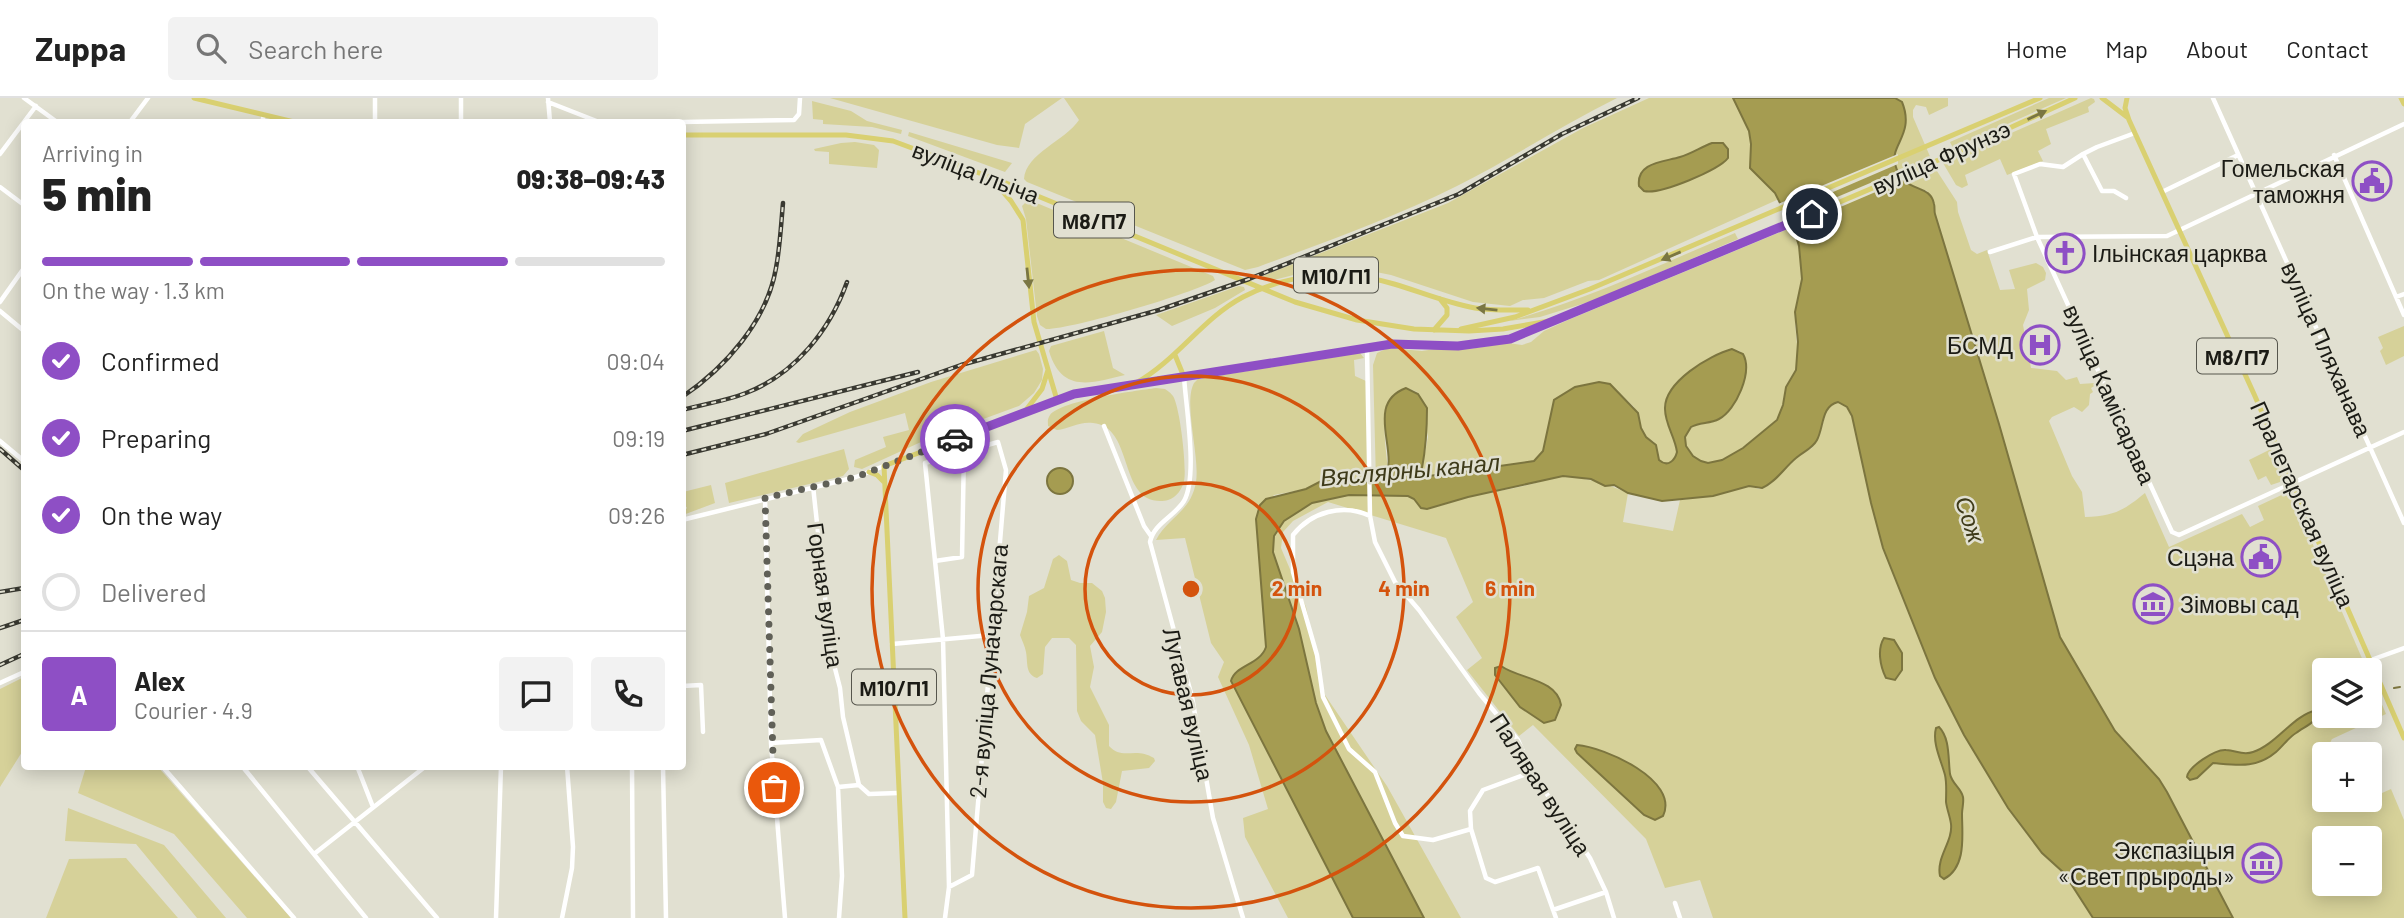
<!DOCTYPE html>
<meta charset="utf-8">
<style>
body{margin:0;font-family:Barlow,sans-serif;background:#f2f2f2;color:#222;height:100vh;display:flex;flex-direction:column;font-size:26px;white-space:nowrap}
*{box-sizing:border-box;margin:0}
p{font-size:23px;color:#767676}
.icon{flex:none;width:38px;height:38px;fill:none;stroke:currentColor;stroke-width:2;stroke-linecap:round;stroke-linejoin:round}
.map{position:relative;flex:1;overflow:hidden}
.sheet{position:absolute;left:21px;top:21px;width:665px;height:651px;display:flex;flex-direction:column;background:#fff;border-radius:7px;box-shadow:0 4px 18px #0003}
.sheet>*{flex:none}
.buttons{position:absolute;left:2312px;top:560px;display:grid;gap:14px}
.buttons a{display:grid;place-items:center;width:70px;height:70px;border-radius:7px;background:#fff;box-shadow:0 4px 18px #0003;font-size:35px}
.pin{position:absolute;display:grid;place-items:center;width:60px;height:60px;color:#fff;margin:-30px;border:4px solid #fff;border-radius:50%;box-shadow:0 2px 7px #0007}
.courier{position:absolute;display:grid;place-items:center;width:70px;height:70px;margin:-35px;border:5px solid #8e4fc5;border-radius:50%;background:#fff;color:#222;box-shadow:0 2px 9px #0007}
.summary em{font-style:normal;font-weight:800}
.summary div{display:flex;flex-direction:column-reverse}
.summary{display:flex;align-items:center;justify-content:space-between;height:119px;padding:0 21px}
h1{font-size:46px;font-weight:800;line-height:52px}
.bar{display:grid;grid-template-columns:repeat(4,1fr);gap:10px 7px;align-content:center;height:84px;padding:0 21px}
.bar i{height:9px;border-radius:5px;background:#e0e0e0}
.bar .active{background:#8e4fc5}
.bar p{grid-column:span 4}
.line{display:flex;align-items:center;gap:18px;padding:0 21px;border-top:2px solid #e0e0e0}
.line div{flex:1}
.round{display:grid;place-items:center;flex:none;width:74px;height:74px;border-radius:7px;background:#f2f2f2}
ol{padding:0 21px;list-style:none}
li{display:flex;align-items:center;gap:21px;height:77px}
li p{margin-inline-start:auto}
li .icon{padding:7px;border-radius:50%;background:#8e4fc5;color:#fff;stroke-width:4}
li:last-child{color:#767676}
li i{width:38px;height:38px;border:4px solid #e0e0e0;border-radius:50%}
header{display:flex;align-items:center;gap:42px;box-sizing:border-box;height:98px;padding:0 35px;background:#fff;border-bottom:2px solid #e0e0e0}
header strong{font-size:33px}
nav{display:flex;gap:38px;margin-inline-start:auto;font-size:24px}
.search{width:490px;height:63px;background:#f2f2f2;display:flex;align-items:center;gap:18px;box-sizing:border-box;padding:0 24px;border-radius:7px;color:#767676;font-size:26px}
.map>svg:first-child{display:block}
</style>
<header>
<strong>Zuppa</strong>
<div class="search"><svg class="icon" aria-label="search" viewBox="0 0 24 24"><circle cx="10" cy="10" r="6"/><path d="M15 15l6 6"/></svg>Search here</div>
<nav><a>Home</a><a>Map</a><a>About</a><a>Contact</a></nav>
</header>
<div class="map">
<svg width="2404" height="820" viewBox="0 0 2404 820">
<rect width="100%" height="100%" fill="#e1e0d1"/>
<path fill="#d6d199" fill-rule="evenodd" d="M830 0H1062L1025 26 1019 50 997 47Z
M1064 0H1617C1562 27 1511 61 1457 88 1393 120 1325 144 1258 169L1245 172 1027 84 1024 81C1026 55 1065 43 1079 22Z
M1649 0H1733L1749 33 1751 46 1750 70 1773 91 1779 101 1599 182 1588 183 1544 200 1523 202 1510 208 1473 204 1391 177 1366 172H1313L1270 183 1262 180 1265 177 1448 105 1583 30Z
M1895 0H1948V8L1929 17 1926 9 1916 7 1913 12V19L1935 70 1957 104 1958 114 1971 152 1977 156 1987 152 2000 192 2015 191 2009 172 2036 165 2043 169 2046 175 2045 182 2027 191 2029 212 2023 227 2031 270 2057 273 2066 282 2077 279 2080 286 2095 285 2096 287 2091 290 2093 294 2090 296 2089 307 2082 314 2074 309 2052 319 2049 323 2072 378 2082 394 2085 419C2114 418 2123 413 2145 395L2169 449 2242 416 2250 429 2264 422 2258 408 2290 393 2367 572H2324V618H2370V578L2386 616 2332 641 2329 647 2333 656H2324V702H2370V691L2382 695 2391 691 2404 722V820H2233L2167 694 2159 681 2115 633 2061 541 1999 326 1935 116 1934 106 1927 93C1906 85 1895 84 1894 57 1904 39 1907 28 1904 7ZM2324 740H2370V786H2324Z
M2049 0H2066L1953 50 1950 44Z
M2091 0 2094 1 2095 4 2088 9 2089 14 2046 31 2051 46 2038 53 2043 63 2007 77 2000 61 1965 77 1968 87 1962 90 1956 87 1943 65Z
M812 3 851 13 867 23 902 32 901 36 872 29 823 26V22L813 21Z
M909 34 1012 65 1005 74 908 38Z
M855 44 874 47 879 52 877 70 829 66V54L815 53 814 51 841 45Z
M1026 104 1039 106 1213 178 1215 182C1195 195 1069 232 1046 231L1040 227 1037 218 1026 121 1022 108Z
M1793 129C1800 147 1804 167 1801 187 1799 196 1796 204 1795 213 1794 231 1799 248 1797 266 1795 276 1788 281 1786 290 1783 299 1784 308 1780 316 1775 326 1765 331 1757 338 1736 356 1699 384 1684 343 1687 322 1704 329 1718 322 1736 313 1746 283 1746 264L1740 253C1720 247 1668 285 1665 307 1662 322 1675 338 1677 354 1675 362 1668 369 1659 362L1654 344 1646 339 1641 330 1634 309 1610 286 1599 284 1575 289 1554 302 1543 353 1534 363 1426 378 1422 370 1428 339 1425 324 1427 310 1417 294 1410 291C1404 294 1395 296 1391 301 1379 315 1387 356 1388 374L1384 381 1376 383 1373 267 1377 255 1388 250 1422 253 1435 251H1469L1508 245 1522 247 1531 244 1544 233 1568 222Z
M1735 135 1738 141 1595 202 1540 219 1509 223C1587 202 1661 166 1735 135Z
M1239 188 1244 189 1245 192 1215 210 1172 228 1156 217Z
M2404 228V258L2386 267 2380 253 2383 250 2378 239Z
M1104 233 1113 270 1125 277C1092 285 1062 296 1049 253L1051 248Z
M1036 252 1039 256 1043 271 1042 282 1034 295 1019 308 921 344 862 371 854 369 855 362 886 349 883 339 909 332 905 315 799 345 796 344 803 336 850 314 931 284Z
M1360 255 1364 260 1354 262 1355 278 1366 283 1369 384 1334 380 1306 391 1274 397 1256 421 1267 546 1299 531C1291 506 1263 454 1278 430 1301 395 1369 391 1406 398 1415 400 1418 409 1429 409 1441 410 1458 401 1470 398 1491 394 1512 391 1532 386 1542 384 1553 378 1563 378 1588 380 1607 386 1628 395L1623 424 1673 433 1680 402 1718 397 1749 388 1759 391 1768 388 1797 359 1812 350 1820 336 1827 311 1833 305C1843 303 1848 309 1852 318L1871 405 1888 463 1935 580 1964 637 2008 710 2042 755 2069 781 2093 820H1713L1700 782 1665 790 1646 741 1533 627 1519 638 1467 572 1482 560 1456 519 1473 504 1446 440 1328 404 1293 423 1283 434 1281 450 1306 509 1325 597 1387 688 1461 820H1288L1245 739 1243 720 1268 711 1249 647 1218 579 1224 564 1211 545 1185 440 1156 442C1168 419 1191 414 1196 384 1200 358 1183 305 1194 285L1198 281Z
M1156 290 1165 291C1169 294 1170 294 1173 298 1180 309 1187 370 1184 383 1182 391 1177 399 1168 402 1162 404 1152 403 1147 400 1121 385 1129 328 1093 325 1080 323 1069 331 1057 332L1048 328C1048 323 1047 322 1050 317 1062 302 1135 293 1156 290Z
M844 351 849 371 843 378 729 405 725 385Z
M2271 351 2284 377 2280 384 2271 387 2266 378 2258 382 2249 362Z
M711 387 715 405 683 417V414L687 410 683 404V394Z
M1059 457 1067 463 1071 482 1080 485H1092L1102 493 1105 500 1106 514 1102 534 1090 548 1094 569 1090 589 1109 627V648C1123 663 1135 648 1154 660L1155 663 1149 670 1122 673 1116 704 1111 711 1106 710 1103 704V685L1095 637 1081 623 1077 613 1076 547 1069 540H1052L1045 549 1043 576 1037 580C1025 576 1028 565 1026 554 1025 548 1022 543 1020 537L1027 514 1029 498 1044 490 1053 461Z
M24 579V639L22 654 0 689V591Z
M86 669H158L291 820H247L174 736 78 695Z
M68 710 164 747 226 820H197L136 746 65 743Z
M126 760 178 820H46L69 761Z"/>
<path fill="#a59c51" stroke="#7c753f" stroke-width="2" d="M1733 0H1895L1902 4C1915 36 1890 47 1895 66 1903 97 1930 84 1934 106 1935 109 1934 113 1935 116L1999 326 2060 539 2115 633 2159 681 2167 694 2233 820H2093L2064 775 2042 755 2008 710 1964 637 1935 580 1883 450 1871 405 1852 318 1847 309 1838 304C1821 308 1824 329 1817 342 1812 351 1804 353 1796 360 1784 370 1776 384 1762 390L1749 388 1713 398 1662 403 1628 395 1614 387 1605 388 1591 381 1563 378 1468 399 1427 411 1421 410 1414 401 1408 398 1349 397 1312 405 1284 423 1274 438 1273 454 1299 531 1316 605 1326 633 1424 820H1353L1231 583C1235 567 1260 567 1266 549L1256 421 1260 407 1266 401 1306 391 1325 381 1369 384 1384 381C1401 356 1363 306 1406 290L1418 296 1427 310C1427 331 1426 349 1422 370L1423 375 1429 378 1534 363 1543 353 1554 302 1575 289 1599 284 1610 286 1638 315 1641 330 1646 339 1656 347 1659 362C1668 370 1675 362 1677 354 1675 339 1665 326 1665 311 1664 284 1710 257 1732 251L1743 256C1753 274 1736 312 1719 321 1710 326 1700 324 1691 329L1685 339 1686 348 1693 358 1701 363 1708 365 1722 362 1743 350 1777 322 1783 307 1786 289 1796 272 1798 244 1795 214 1802 181 1799 148 1795 135 1775 95 1750 70 1751 46 1749 33Z
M1712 45H1723L1728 51V60C1719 72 1660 97 1644 93L1639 88C1636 64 1664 64 1680 59 1691 56 1701 49 1712 45Z
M1047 383a13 13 0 1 1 26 0a13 13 0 1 1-26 0Z
M1884 540 1894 542 1902 555V572L1895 582 1886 580C1880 568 1877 551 1884 540Z
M1501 568C1519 581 1557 581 1561 607L1555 622 1544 625 1520 609 1495 577V570Z
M2317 612 2320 615C2318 623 2304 629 2296 635 2288 640 2283 648 2276 654 2256 671 2237 667 2213 665L2197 680 2190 682 2187 679C2188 669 2215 651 2226 652 2236 652 2242 658 2253 654 2277 646 2293 617 2317 612Z
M1939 629C1950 640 1948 660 1950 676 1952 686 1961 690 1963 699 1964 705 1962 710 1962 716 1962 736 1967 769 1944 781L1940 778C1936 759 1953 744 1951 726 1950 718 1947 712 1946 704 1946 695 1947 686 1945 677 1941 662 1932 645 1936 630Z
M1577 647C1604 649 1680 682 1663 718L1655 722 1644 717 1577 655 1575 651Z"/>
<path fill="#e1e0d1" d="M1898 56V66L1782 116 1778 106Z
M1901 72 1906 81 1789 131 1785 121Z"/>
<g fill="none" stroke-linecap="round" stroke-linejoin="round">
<path stroke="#7c753f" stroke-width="2" d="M2394 590 2400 589
M2370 596 2374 595"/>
<path stroke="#fff" stroke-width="4.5" d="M24 0 57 24
M461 0V24
M548 0 550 24
M2213 0 2404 425
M548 4 599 24
M130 24 148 0
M262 24 264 17
M375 24V0
M682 24 794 22 799 16 800 0
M0 56 36 8
M2083 56 2097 49 2135 35
M2334 57 2404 217
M0 89 24 107
M2162 94 2238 57
M2126 100 2114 93H2102L2083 56 2063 69 2040 66 2014 76 2037 139 2172 434 2179 437 2404 334
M1990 154 2037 139 2167 138 2404 26
M2396 199 2404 196
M0 204 24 170
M0 213 24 233
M1367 250 1370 418 1375 444 1395 484 1419 512 1479 595 1518 642 1532 674 1590 760 1606 794 1614 820
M1184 279C1186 310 1198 378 1184 403 1174 419 1154 425 1150 444L1192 599 1213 720 1243 820
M1104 328 1144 428 1151 438
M0 343 24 363
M813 388 831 555 840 590 843 619 859 687 869 696 898 695
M765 400 771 645 785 820
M1370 418C1343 405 1311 414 1293 437V474L1317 557 1323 599 1349 651 1375 674 1395 725 1403 738 1433 742 1471 731
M682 422 856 379 884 368
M935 463 962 459 964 354
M892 546 991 537
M2371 562 2404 550
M0 585 24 574
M682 588 701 587 703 634
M771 645 821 642 838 689 842 778 839 820
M162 668 294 820
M242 668 366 820
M307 668 437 820
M357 668 373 709
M632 668 633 820
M663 668 666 820
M1532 674 1483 692 1470 713 1471 731 1486 780 1495 784 1538 770 1556 820
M838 689 859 687
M314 756 426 668
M1675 805 1680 820
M1553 812 1606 794
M496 820 501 668
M562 820 572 770 573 749 567 668
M945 820 949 789 943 541 925 365 998 344 1006 372 972 777 949 789"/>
<path stroke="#d9d071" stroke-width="5" d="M194 0 294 24
M2102 0 2127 19
M2127 0 2125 10 2129 22 2254 296 2404 640
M2401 0 2404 6
M682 37H846L893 43 1006 85 1295 204 1357 222 1414 231 1469 233 1503 231 1549 223
M992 81 1011 103 1023 122 1034 224 1057 302
M1461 231 1515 219 1590 191 2040 0
M1434 232 1447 217V210L1440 201
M1175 257 1184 279
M1136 285C1177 262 1203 220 1243 199 1289 175 1345 171 1394 186 1421 194 1447 205 1475 210 1493 213 1511 212 1528 212
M1026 312 1042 291 1048 272
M869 374 877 377 884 384
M905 820 884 368 1074 296 1392 246 1458 248 1509 241 1654 183 1955 55 2075 0"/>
<g stroke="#393931" stroke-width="4.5">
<path id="rail" d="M682 299C725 270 767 223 776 170 780 149 781 127 783 105
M682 312C704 306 726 303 746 295 795 276 830 232 847 184
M682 333 918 274
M0 351 24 372
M682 357 766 336 961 267 1159 212 1249 181 1459 96 1562 36 1638 0
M0 494 24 490
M0 530 24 522
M0 567 24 556"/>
</g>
<use href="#rail" stroke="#e1e0d1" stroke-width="2" stroke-dasharray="5" stroke-linecap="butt"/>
</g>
<defs><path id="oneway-solid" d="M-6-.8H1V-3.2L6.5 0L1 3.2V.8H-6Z" transform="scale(1.75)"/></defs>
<g fill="#7a7643">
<use href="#oneway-solid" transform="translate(2037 17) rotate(-25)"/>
<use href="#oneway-solid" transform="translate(1671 158) rotate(157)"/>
<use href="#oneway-solid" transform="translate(1028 180) rotate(84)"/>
<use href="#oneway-solid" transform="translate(1487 211) rotate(-174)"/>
</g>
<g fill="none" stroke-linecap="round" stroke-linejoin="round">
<path stroke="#606057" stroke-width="7" stroke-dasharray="0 12.6" d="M774 690 765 400 856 379 955 341"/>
<path stroke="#8e4fc5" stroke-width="9" d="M955 341 1074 296 1392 246 1458 248 1510 241 1812 116"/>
</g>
<g fill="none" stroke="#d4530d" stroke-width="3.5">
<circle cx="1191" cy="491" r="106"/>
<circle cx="1191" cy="491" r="213"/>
<circle cx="1191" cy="491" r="319"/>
</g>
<defs>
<g id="civic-ring" transform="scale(2.0125)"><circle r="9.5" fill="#e1e0d1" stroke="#8e4fc5" stroke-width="1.5"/><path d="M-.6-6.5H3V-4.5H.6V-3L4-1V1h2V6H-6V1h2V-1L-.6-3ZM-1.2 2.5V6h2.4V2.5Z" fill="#8e4fc5"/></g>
<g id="church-ring" transform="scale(2.0125)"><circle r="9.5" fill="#e1e0d1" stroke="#8e4fc5" stroke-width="1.5"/><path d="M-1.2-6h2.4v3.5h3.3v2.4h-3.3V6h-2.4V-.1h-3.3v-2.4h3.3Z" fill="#8e4fc5"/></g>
<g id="hospital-ring" transform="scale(2.0125)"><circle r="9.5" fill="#e1e0d1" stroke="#8e4fc5" stroke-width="1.5"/><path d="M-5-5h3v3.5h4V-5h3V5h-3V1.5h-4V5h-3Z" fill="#8e4fc5"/></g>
<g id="museum-ring" transform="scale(2.0125)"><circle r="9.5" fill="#e1e0d1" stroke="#8e4fc5" stroke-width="1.5"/><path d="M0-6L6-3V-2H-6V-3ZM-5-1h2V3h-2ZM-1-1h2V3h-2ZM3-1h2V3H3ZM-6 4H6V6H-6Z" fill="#8e4fc5"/></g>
</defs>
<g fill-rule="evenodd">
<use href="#civic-ring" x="2372" y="83"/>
<use href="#church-ring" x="2065" y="155"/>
<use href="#hospital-ring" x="2040" y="247"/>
<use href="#civic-ring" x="2261" y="459"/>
<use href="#museum-ring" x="2153" y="506"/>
<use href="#museum-ring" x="2262" y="765"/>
</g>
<g text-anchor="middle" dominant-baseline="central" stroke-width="5" stroke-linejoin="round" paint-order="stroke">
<g fill="#e1e0d1" stroke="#56564d" stroke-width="2">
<rect x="1054" y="104.5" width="80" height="35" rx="5"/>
<rect x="1294" y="159.5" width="84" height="35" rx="5"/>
<rect x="2197" y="240.5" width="80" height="35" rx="5"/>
<rect x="852" y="571.5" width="84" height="35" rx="5"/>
</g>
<g font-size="21" font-weight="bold" fill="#1b1b15">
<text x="1094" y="122">М8/П7</text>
<text x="1336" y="177">М10/П1</text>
<text x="2237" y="258">М8/П7</text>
<text x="894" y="589">М10/П1</text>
</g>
<g font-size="23" fill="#1b1b15" stroke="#e1e0d1">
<text transform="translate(1941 59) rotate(-24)">вуліца Фрунзэ</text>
<text transform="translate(976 74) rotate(21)">вуліца Ільіча</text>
<text transform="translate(2327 251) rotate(66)">вуліца Пляханава</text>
<text transform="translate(2110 296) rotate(66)">вуліца Камісарава</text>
<text transform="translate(2303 406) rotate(66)">Пралетарская вуліца</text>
<text transform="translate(826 497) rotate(82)">Горная вуліца</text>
<text transform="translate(988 573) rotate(-85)">2-я вуліца Луначарскага</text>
<text transform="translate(1189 606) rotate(77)">Лугавая вуліца</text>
<text transform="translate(1541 686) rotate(57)">Палявая вуліца</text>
</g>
<g font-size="23" fill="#1b1b15" stroke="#e1e0d1" text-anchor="end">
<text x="2345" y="70">Гомельская<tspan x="2345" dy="26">таможня</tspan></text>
<text x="2092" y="155" text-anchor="start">Ільінская царква</text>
<text x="2013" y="247">БСМД</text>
<text x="2234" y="459">Сцэна</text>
<text x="2180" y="506" text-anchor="start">Зімовы сад</text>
<text x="2235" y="752">Экспазіцыя<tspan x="2235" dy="26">«Свет прыроды»</tspan></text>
</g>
<g font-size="24" font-style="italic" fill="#3e3a19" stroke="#e1e0d1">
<text transform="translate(1410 371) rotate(-5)">Вяслярны канал</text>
<text transform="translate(1971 421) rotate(72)">Сож</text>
</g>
</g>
<circle cx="1191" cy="491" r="10" fill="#d4530d" stroke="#e1e0d1" stroke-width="3.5"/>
<g font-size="21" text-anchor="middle" font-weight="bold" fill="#d4530d" stroke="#e1e0d1" stroke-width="5" stroke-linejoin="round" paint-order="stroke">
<text x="1297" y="498">2 min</text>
<text x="1404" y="498">4 min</text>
<text x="1510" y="498">6 min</text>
</g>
</svg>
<div class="buttons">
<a><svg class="icon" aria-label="layers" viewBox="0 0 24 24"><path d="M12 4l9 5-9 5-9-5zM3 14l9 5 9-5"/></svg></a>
<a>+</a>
<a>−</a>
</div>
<div class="pin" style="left:774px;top:690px;background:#ea580c"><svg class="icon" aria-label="bag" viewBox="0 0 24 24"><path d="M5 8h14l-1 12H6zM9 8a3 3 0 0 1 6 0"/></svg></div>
<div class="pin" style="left:1812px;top:116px;background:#1f2937"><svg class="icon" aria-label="home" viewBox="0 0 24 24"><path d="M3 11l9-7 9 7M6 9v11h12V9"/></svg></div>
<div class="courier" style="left:955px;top:341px"><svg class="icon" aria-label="car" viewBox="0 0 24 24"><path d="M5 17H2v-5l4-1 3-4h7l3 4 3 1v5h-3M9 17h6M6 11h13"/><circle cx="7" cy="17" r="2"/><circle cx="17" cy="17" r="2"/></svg></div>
<section class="sheet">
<div class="summary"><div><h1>5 min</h1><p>Arriving in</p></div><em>09:38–09:43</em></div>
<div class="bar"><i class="active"></i><i class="active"></i><i class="active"></i><i></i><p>On the way · 1.3 km</p></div>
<ol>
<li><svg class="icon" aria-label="check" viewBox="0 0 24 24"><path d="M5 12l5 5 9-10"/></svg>Confirmed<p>09:04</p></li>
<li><svg class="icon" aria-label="check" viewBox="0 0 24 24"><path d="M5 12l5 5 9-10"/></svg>Preparing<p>09:19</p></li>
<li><svg class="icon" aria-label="check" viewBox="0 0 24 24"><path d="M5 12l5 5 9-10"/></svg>On the way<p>09:26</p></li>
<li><i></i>Delivered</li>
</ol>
<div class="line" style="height:126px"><b class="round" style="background:#8e4fc5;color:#fff">A</b><div><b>Alex</b><p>Courier · 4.9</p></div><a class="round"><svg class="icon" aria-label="chat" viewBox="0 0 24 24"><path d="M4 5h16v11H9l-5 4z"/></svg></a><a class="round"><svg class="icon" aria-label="phone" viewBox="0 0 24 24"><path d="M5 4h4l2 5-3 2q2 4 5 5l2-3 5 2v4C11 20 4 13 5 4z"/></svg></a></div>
</section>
</div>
